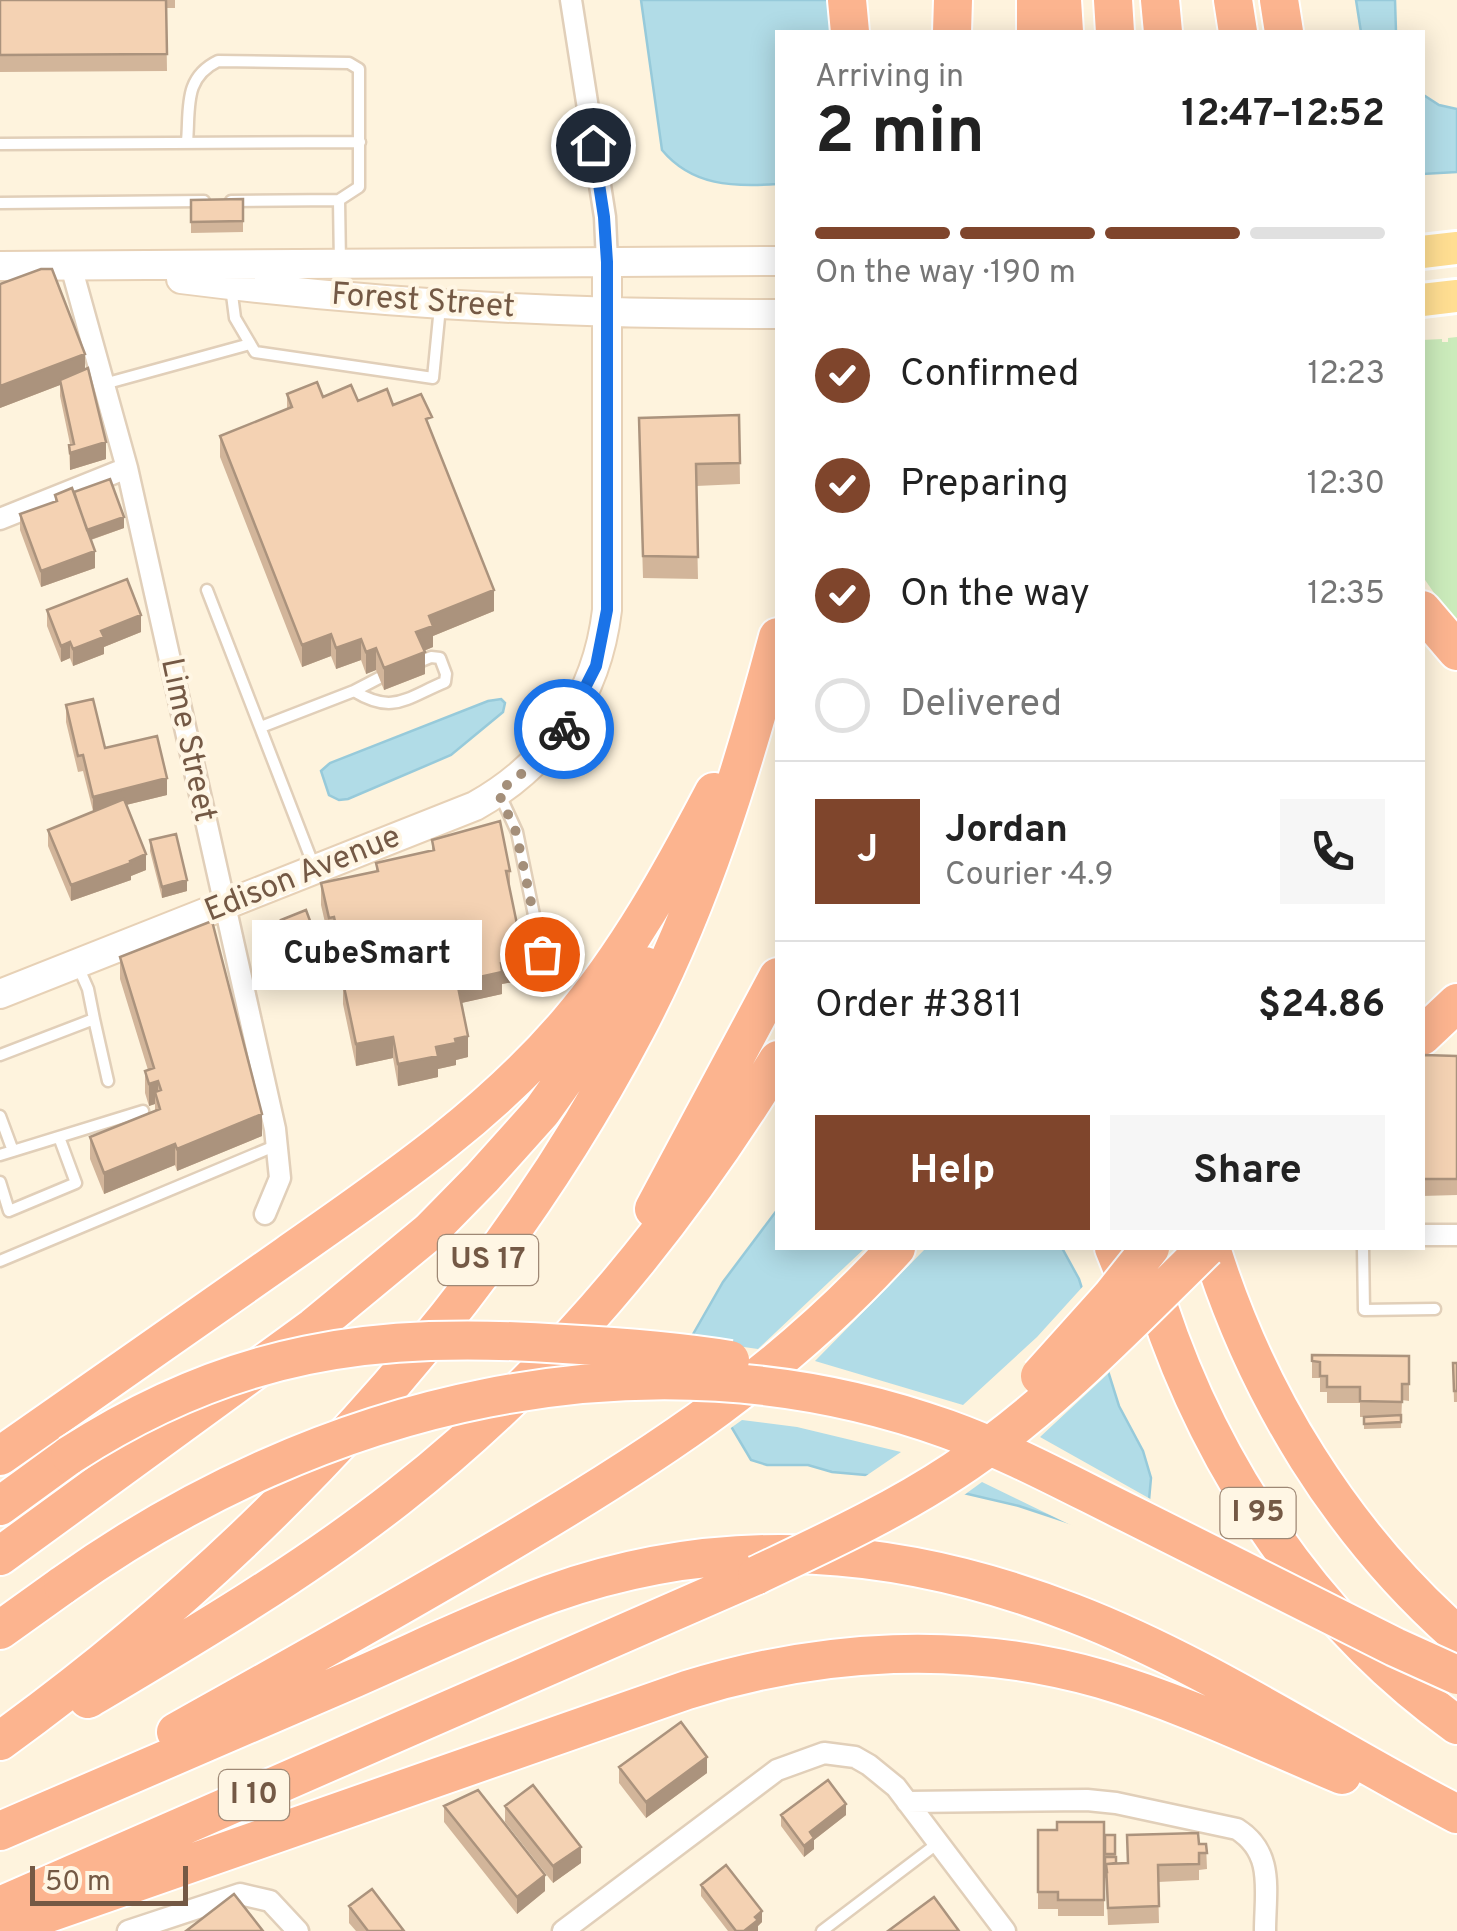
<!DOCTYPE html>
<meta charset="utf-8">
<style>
body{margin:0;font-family:Overpass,sans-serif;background:#f6f6f6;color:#222;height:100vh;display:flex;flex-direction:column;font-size:38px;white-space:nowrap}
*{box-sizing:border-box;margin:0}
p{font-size:32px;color:#767676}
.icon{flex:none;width:55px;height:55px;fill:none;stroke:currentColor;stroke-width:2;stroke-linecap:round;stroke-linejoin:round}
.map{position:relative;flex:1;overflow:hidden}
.drawer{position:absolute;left:775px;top:30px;width:650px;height:1220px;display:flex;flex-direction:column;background:#fff;border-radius:0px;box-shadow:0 5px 25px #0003}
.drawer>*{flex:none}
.scale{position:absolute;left:30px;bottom:25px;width:158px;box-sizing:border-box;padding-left:10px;border:5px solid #745945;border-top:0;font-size:28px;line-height:35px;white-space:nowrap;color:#745945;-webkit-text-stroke:8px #fff6e4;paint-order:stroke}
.pin{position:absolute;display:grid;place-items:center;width:85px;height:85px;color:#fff;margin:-42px;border:5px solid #fff;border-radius:50%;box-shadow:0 2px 10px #0007}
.courier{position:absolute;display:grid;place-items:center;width:100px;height:100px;margin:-50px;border:8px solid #1a73e8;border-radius:50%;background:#fff;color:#222;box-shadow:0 2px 12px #0007}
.bubble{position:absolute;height:70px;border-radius:0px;background:#fff;box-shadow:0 5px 25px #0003;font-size:32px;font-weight:700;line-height:70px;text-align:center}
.summary em{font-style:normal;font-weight:700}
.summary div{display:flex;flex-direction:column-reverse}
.summary{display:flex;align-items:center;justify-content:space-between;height:170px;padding:0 40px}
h1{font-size:65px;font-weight:700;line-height:75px}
.bar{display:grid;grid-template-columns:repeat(4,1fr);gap:15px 10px;align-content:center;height:120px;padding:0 40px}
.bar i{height:12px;border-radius:8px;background:#e0e0e0}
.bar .active{background:#7f452c}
.bar p{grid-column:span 4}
.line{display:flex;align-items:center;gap:25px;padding:0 40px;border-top:2px solid #e0e0e0}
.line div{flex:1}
.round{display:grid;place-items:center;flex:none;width:105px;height:105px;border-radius:0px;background:#f6f6f6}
ol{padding:0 40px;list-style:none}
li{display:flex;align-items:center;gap:30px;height:110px}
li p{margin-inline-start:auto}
li .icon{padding:10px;border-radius:50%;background:#7f452c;color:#fff;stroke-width:4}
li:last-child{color:#767676}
li i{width:55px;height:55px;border:5px solid #e0e0e0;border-radius:50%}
.button{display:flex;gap:20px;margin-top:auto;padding:20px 40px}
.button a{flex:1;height:115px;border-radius:0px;background:#7f452c;color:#fff;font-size:40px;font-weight:700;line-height:115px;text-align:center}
.button a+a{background:#f6f6f6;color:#222}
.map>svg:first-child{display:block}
</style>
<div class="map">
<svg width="1457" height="1931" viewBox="0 0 1457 1931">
<rect width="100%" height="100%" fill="#fef3dd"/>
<path fill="#cbebbb" d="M1457 337V626L1423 577 1422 340 1442 339V342H1448V338Z"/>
<path fill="#b1dce7" stroke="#97cada" stroke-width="2.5" d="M641 0H845V32H778L777 184C733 187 692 186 662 150Z
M1356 0H1395L1396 32H1361Z
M1422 94 1439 105 1457 109V172L1423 174Z
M501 699 505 703 503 712 451 755 348 799 339 800 329 795 321 771 330 763 488 701Z
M777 1210 778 1248H1062L1079 1279 1119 1406 1143 1451 1151 1478 1149 1500 1079 1526 1019 1506 955 1491 877 1476 832 1472 808 1465H767L751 1460 729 1423 692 1336 723 1282Z"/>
<path fill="#fef3dd" d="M865 1248H926L815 1361 963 1405 1037 1337 1086 1283 1113 1369 1040 1437 1154 1501 1148 1514 1124 1530 1109 1534 1087 1533 982 1482 960 1498 860 1480 901 1452 797 1427 742 1420 728 1430 707 1405 687 1339 758 1349Z"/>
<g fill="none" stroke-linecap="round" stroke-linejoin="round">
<g stroke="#e1cfb9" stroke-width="15">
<path id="lane" d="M187 142C190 108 183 78 218 61L349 63 359 69V187L339 200 231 201
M0 144 360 142
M339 200 340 264
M0 203 204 201
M231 287 235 318 255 352 433 378 440 307
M104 384 250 344
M207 590 315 869
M354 691 379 678
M261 727 354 691C393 715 406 698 445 682L446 674 440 658 431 657 419 662
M499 793 517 832 542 954
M94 1019 108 1081
M0 1055 94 1019 88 989 77 964
M0 1116 13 1151
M0 1155 143 1111
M0 1182 9 1211 76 1183 59 1137
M1363 1248 1364 1310 1435 1309
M0 1261 277 1145
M822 1931 938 1843"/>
</g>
<g stroke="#e1cfb9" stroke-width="25">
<path id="street" d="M571 0 605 217 607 262
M71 266 127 468 275 1129 280 1178 265 1214
M0 519 127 468
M1422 1235H1457
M907 1802 1087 1800 1116 1803 1237 1829C1275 1853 1265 1891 1265 1931
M128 1931 240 1894 270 1901 298 1931
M563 1931 777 1770 824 1753 855 1757 869 1765 896 1787 1005 1931"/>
</g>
<g stroke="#e7d1b6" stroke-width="32">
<path id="secondary" d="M0 266 778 261
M181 279C379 304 578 315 778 314
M0 994 475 806C550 764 597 696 607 610V262"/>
</g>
<g stroke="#fff" stroke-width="38">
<path id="primary" d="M1422 252 1457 248
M1422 300 1457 296"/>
</g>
<g stroke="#fff" stroke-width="42">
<path id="highway" d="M847 0 850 32
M1062 0 1064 32
M1113 0 1115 32
M1160 0 1163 32
M1233 0 1238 32
M1279 0 1284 32
M952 32 953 0
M1036 32V0
M1422 610 1457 651
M1422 1036 1457 1003
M654 1209 778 977
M1114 1248 1137 1305
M1211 1248C1257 1395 1341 1532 1457 1635
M1147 1269C1198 1448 1305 1616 1457 1725
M0 1456C96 1389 191 1322 287 1255 387 1185 488 1117 568 1023 627 954 672 872 714 792
M0 1506 70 1455
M0 1556 314 1327 429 1232 482 1178 542 1111 645 966
M0 1630 63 1585
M88 1699C194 1636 301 1573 398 1497 552 1377 676 1227 778 1060
M176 1732C291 1668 406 1604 518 1537 661 1452 783 1372 896 1248
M0 1741C258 1554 487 1312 636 1029 701 905 742 772 778 637
M0 1831C118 1780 236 1729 355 1678 419 1650 484 1618 550 1594 728 1531 900 1546 1073 1613 1208 1665 1329 1748 1457 1814
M0 1906 757 1575
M0 1930 687 1690C822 1648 964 1640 1101 1679 1183 1703 1263 1742 1342 1775"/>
</g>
<use href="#lane" stroke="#fff" stroke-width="10"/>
<use href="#street" stroke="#fff" stroke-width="20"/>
<use href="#secondary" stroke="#fff" stroke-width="28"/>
<use href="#primary" stroke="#ffde92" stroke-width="32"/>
<use href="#highway" stroke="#fcb48f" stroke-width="38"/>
<g stroke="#fff" stroke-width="42" stroke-linecap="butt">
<path id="highway-bridge" d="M1040 1376 1111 1297 1150 1248
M70 1455C232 1350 375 1331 564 1344 620 1347 675 1351 730 1360
M757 1575C824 1543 892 1512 954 1471 1048 1409 1126 1326 1206 1248
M63 1585C318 1403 644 1320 947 1429 1011 1452 1071 1485 1132 1515 1219 1559 1307 1603 1395 1647L1457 1675"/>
</g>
<use href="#highway-bridge" stroke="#fcb48f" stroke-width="38"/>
</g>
<path fill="#d2b59a" d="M0 0H175V8H166L167 71 0 72Z
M243 199V232L191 233V200Z
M0 284 85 370 106 459 70 470 69 445 70 444 60 396V385L0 408Z
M287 394 393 405 432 433 494 611 433 636V647L424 651 425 674 384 690 376 670 366 674 361 660 336 669 331 656 302 667 220 457V436L287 409Z
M739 415 740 484 696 486 698 579 643 578 639 440Z
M74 493 124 528 91 540 95 568 41 587 20 530V514L55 501V495Z
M47 610 141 632 104 647V654L73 666 70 658 61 662 47 626Z
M66 705 105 748 167 795 126 805 146 870 131 876V880L71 901 48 846V830L93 811 83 771 78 772 66 722Z
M150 840 187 891 162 898 150 851Z
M432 840 510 871V892L524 980 502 984V994L461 1003 468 1057 456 1060V1065L438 1069V1077L398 1086 393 1058 356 1066 343 1004V982L368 977 365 964 341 970 334 939 329 940 321 905V883L376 871V863L432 850Z
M281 920 316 948 318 962 305 968 299 955 293 958 281 931Z
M120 957 262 1136 177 1171 175 1165 104 1194 90 1159V1137L155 1111V1104L149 1106 145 1093V1071L148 1070 120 979Z
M1422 1056H1457V1195L1422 1196Z
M1312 1355 1409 1356V1401L1402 1400 1401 1428 1364 1429V1417H1360V1403H1327V1392H1320V1378H1312Z
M1453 1363H1457V1402H1454Z
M619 1767 707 1773 646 1818 619 1783Z
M444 1806 545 1891 517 1914 444 1822Z
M505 1806 581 1863 553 1883 505 1822Z
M781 1815H846L814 1840V1849L804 1857 781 1826Z
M1104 1822V1916H1058V1909H1038V1830H1057Z
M1105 1835H1115L1116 1863H1128L1199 1844H1206L1207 1869 1199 1870V1880L1158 1882 1159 1923 1108 1925 1106 1878H1105Z
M701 1885 762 1922 758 1926V1931H728L701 1896Z
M349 1906 404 1931H356L349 1923Z"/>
<path fill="#ab937d" d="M85 354V375L60 380V385L0 408V386Z
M106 442V459L70 470V453Z
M124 517V528L87 541V530Z
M95 551V568L41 587V571Z
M494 590V611L433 636V647L416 654V632L429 616Z
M141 615V632L104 647V654L73 666V649L101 631Z
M331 634V656L302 667V645Z
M361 639V660L336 669V648Z
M70 642V658L61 662V646Z
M376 648V670L366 674V652Z
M425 652V674L384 690V668Z
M167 778V795L93 813V797Z
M146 854V870L131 876V880L71 901V885Z
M187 880V891L162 898V887Z
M365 943V964L341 970V948Z
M299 944V955L293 958V947Z
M318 951V962L305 968V957Z
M524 958V980L502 984V994L457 1004V982L501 963Z
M468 1036V1057L456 1060V1065L438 1069V1077L398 1086V1064L455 1039Z
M393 1037V1058L356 1066V1044Z
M158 1081V1102L155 1092V1104L149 1106V1084Z
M262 1114V1136L177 1171V1149Z
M175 1144V1165L104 1194V1173Z
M707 1757V1773L646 1818V1802Z
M846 1804V1815L814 1840V1849L804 1857V1846L810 1832Z
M581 1847V1863L553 1883V1866Z
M545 1875V1891L517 1914V1897Z
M762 1911V1922L758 1926V1931H744L755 1917Z"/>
<path fill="#f4d2b3" stroke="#ab937d" stroke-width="2.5" d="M0 0H166L167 54 0 55Z
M243 199V221L191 222V200Z
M41 269H52L85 354 0 386V284Z
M88 368 106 442 70 453 69 445 74 444 60 380Z
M317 382 323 397 351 385 358 401 387 389 393 405 421 394 432 417 426 419 494 590 429 616 433 626 416 632 425 652 384 668 376 648 366 652 361 639 336 648 331 634 302 645 220 436 292 407 287 394Z
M739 415 740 463 696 464 698 557 643 556 639 418Z
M110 479 124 517 87 530 74 492Z
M72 488 95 551 41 571 20 514 57 501 55 495Z
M127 579 141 615 101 631 104 637 73 649 70 642 61 646 47 610Z
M93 699 105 748 157 736 167 778 93 797 83 755 78 756 66 705Z
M124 799 146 854 130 861 131 863 71 885 48 830Z
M500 821 510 871H506L524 958 501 963 502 972 457 982 468 1036 455 1039 456 1043 436 1047 438 1056 398 1064 393 1037 356 1044 343 982 372 976 365 943 341 948 334 917 329 918 321 883 378 871 376 863 434 850 432 840Z
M176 834 187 880 162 887 150 840Z
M306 910 316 937 313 939 318 951 305 957 299 944 293 947 281 920Z
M212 921 262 1114 177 1149 175 1144 104 1173 90 1137 160 1109 155 1092 161 1090 158 1081 149 1084 145 1071 154 1068 120 957Z
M1424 1055 1457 1056V1179H1422V1056Z
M1312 1355 1409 1356V1384H1402V1402L1360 1401V1387H1327V1376H1320V1362L1312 1361Z
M1453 1363H1457V1391H1454Z
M1401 1415V1422L1364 1424V1417Z
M681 1722 707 1757 646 1802 619 1767Z
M828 1780 846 1804 810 1832 814 1838 804 1846 781 1815Z
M533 1785 581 1847 553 1866 505 1806Z
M478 1790 545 1875 517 1897 444 1806Z
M1057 1822H1104V1900H1058V1892H1038V1830H1057Z
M1198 1833 1199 1844H1206L1207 1853H1199V1864L1158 1865 1159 1906 1108 1908 1106 1864 1128 1863 1127 1835Z
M1105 1835H1115V1854H1105Z
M1105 1857H1116V1863L1106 1864 1107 1872H1105Z
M726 1865 762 1911 755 1917 758 1920 744 1931H736L701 1885Z
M372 1889 404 1931H368L349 1906Z
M234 1894 263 1931H186Z
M934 1897 959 1931H888Z"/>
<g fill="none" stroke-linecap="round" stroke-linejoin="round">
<path stroke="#a48f7a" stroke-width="10" stroke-dasharray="0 18" d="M542 954 516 832 498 792 534 764 564 729"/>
<path stroke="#1a73e8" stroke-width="12" d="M564 729 596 666 607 610V262L604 217 593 145"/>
</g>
<g text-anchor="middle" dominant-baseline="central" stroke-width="8" stroke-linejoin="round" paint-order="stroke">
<g fill="#fff6e4" stroke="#9e8875" stroke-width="2.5">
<rect x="438" y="1235" width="100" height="50" rx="8"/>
<rect x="1220.5" y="1488" width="75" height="50" rx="8"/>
<rect x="219" y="1770" width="70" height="50" rx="8"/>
</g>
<g font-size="30" font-weight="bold" fill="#745945">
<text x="488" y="1260">US 17</text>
<text x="1258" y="1513">I 95</text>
<text x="254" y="1795">I 10</text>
</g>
<g font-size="32" fill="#745945" stroke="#fff6e4">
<text transform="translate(423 302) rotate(4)">Forest Street</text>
<text transform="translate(187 740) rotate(78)">Lime Street</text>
<text transform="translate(303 875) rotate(-22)">Edison Avenue</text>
</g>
</g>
</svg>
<div class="scale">50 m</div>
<div class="pin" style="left:542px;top:954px;background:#ea580c"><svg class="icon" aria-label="bag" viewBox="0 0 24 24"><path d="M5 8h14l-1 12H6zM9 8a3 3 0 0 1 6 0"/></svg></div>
<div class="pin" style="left:593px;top:145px;background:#1f2937"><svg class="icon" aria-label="home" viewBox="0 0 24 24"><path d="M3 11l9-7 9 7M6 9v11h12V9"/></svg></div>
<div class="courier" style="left:564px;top:729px"><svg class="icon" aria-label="bike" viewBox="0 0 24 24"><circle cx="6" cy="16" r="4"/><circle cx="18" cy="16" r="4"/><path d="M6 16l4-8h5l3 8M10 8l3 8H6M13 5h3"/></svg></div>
<div class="bubble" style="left:252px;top:920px;width:230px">CubeSmart</div>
<section class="drawer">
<div class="summary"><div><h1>2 min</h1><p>Arriving in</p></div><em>12:47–12:52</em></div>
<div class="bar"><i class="active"></i><i class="active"></i><i class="active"></i><i></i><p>On the way · 190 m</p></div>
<ol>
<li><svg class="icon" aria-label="check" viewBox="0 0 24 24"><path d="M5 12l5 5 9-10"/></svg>Confirmed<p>12:23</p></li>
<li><svg class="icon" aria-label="check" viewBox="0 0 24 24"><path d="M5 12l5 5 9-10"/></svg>Preparing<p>12:30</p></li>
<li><svg class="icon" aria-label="check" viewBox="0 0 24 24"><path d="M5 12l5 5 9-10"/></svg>On the way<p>12:35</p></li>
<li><i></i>Delivered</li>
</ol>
<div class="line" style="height:180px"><b class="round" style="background:#7f452c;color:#fff">J</b><div><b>Jordan</b><p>Courier · 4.9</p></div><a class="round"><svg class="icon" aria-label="phone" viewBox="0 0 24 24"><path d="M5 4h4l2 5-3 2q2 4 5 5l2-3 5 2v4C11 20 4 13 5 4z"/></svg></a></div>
<div class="line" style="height:130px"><div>Order #3811</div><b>$24.86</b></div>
<div class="button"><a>Help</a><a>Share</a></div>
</section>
</div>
